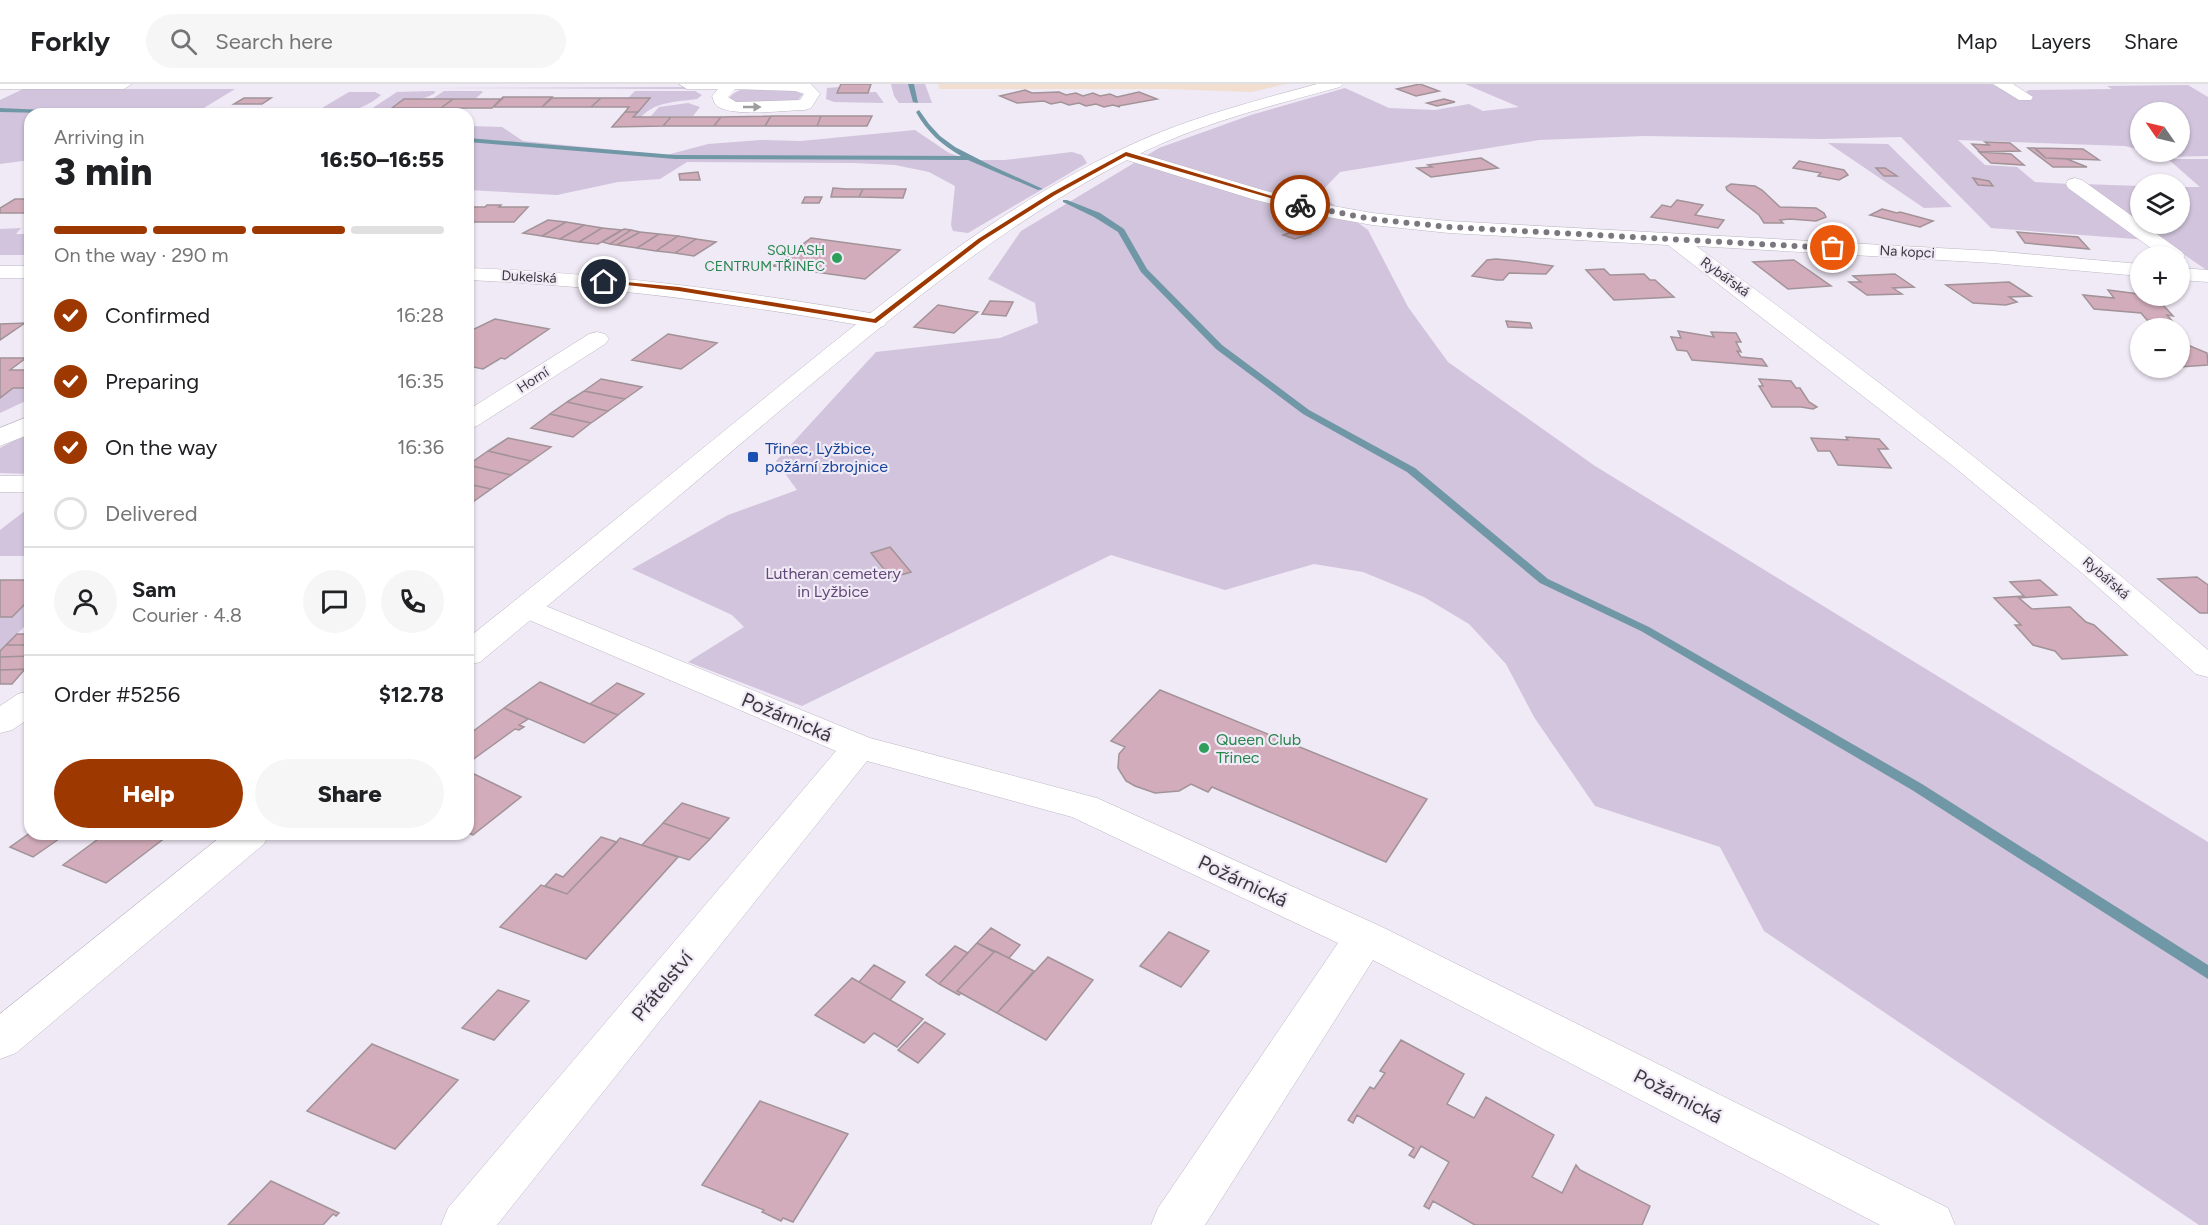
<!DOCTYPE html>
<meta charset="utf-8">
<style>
body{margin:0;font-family:Figtree,sans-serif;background:#f6f6f6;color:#202124;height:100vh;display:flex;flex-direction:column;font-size:22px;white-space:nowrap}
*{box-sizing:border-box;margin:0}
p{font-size:20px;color:#757577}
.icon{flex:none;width:33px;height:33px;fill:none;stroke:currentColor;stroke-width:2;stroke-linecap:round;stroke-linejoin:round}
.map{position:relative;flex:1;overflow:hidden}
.sheet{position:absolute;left:24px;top:24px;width:450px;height:732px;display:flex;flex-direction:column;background:#fff;border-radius:18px;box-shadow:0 2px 4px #0004}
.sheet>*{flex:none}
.needle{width:39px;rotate:304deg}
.controls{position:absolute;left:2130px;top:18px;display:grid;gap:12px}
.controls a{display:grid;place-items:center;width:60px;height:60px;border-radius:50%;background:#fff;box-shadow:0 2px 4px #0004;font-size:30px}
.pin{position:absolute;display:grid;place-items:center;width:51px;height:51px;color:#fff;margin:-26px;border:3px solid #fff;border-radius:50%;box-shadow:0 2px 6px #0007}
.courier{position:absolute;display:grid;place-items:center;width:60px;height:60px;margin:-30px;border:4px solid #9d3900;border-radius:50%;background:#fff;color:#222;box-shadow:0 2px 8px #0007}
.summary em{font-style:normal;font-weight:800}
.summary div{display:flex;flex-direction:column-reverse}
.summary{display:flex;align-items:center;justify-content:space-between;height:102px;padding:0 30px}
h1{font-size:39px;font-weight:800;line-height:45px}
.bar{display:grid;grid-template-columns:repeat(4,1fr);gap:9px 6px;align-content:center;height:72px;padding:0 30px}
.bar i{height:8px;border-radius:4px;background:#e0e0e0}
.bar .active{background:#9d3900}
.bar p{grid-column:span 4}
.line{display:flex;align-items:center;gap:15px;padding:0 30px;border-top:2px solid #e0e0e0}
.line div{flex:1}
.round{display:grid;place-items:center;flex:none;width:63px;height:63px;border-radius:32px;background:#f6f6f6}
ol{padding:0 30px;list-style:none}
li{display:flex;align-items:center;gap:18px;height:66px}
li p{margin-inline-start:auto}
li .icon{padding:6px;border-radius:50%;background:#9d3900;color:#fff;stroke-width:4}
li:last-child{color:#757577}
li i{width:33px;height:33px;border:3px solid #e0e0e0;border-radius:50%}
.cta{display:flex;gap:12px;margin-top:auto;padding:12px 30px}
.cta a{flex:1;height:69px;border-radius:36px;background:#9d3900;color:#fff;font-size:24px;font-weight:800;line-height:69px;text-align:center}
.cta a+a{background:#f6f6f6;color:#202124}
header{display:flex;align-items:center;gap:36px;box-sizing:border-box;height:84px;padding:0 30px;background:#fff;border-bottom:2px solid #e0e0e0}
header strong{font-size:28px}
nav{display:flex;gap:33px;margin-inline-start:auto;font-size:21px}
.search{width:420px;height:54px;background:#f6f6f6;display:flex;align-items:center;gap:15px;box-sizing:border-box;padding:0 21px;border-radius:33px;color:#757577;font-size:22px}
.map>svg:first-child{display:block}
</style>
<header>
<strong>Forkly</strong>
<div class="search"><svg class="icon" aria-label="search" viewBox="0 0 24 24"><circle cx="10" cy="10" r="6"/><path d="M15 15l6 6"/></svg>Search here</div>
<nav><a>Map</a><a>Layers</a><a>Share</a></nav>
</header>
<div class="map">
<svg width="2208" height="1141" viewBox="0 0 2208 1141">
<rect width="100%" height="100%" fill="#f0e9f6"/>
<path fill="#f2decf" d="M938 0H1286L1252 8 1167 5H940Z"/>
<path fill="#d1c4dc" d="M891 0H925L932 19H899L894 12Z
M1465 0H1991L2018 13H2032L2026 8 2029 6 2112 5 2107 2 2188 1 2208 13V72L2166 73 2145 68H2180V28H2140V66L2125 62 1958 56 1985 81 2017 83 2035 98 2069 100 2148 156 1991 144 1901 53 1822 55 1644 52 1539 56 1340 88 1319 110 1368 146 1408 223 1448 278 1595 382 2208 758V1141H2199L1764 847 1720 763 1595 722 1534 633 1506 580 1469 540 1424 513 1363 488 1314 480 1225 506 1111 471 802 622 688 578 744 543 732 531 632 485 728 431 797 406 776 377 876 268 1000 254 1038 239 1035 219 988 195 1021 147 1159 64 1251 31 1345 4 1389 24 1435 26 1469 20 1483 27 1519 23Z
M700 3 694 5 415 4H427Z
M779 3 803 10 797 17 736 19 729 14C739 0 763 4 779 3Z
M840 3 837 9 876 8 884 19 834 18 826 15 827 4Z
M23 5H235L194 30H30V76L0 80V21L35 23 0 21V16Z
M444 7H481L483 8 475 15H432Z
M635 7H695L702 11 697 15C677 18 656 17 641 33H633L649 14H628Z
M349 8H375L381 11C366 25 341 32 322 24Z
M397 8 433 7 436 8C419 21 409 9 390 26L371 25Z
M688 19 700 23 693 32H651L659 23Z
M468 42 502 43 523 57 667 71 708 60 761 56 801 57 915 46 949 69 971 76H1005L1072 68 1082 71 1087 79 968 149 953 147 951 141 955 102 929 88 895 81 854 79 687 78 660 95 618 98 557 111 468 106Z
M1828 59 1888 60 1952 123 1924 124Z
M2168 75H2208V187L2081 100 2140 102V140H2180V103H2200Z
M21 144 16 150H30V171H0V145Z
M30 302V315L0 329V314L13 304H26Z
M30 348V390L0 389V364Z
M30 423V472H0V446Z
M30 515V537L0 567V533Z"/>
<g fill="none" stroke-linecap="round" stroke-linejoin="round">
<path fill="#7097a6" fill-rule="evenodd" d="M908 0H914L918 19 913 18Z
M0 24 89 28 92 30 0 28Z
M919 26 929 40 940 52 955 63 992 82 1043 105 1038 106 968 76 675 75 468 58V54L675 71 961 72C942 61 927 48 916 28Z
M1063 116H1067L1100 129 1124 145 1147 185 1222 261 1309 326 1415 384 1548 495 1649 543 1922 700 2208 881V895L1912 706 1641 547 1540 499 1407 388 1303 330 1216 265 1141 188 1118 148 1094 133 1063 118Z"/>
</g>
<path fill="#d2acba" stroke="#a19398" stroke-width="1.5" d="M841 0H871L868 9H837Z
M1420 0 1439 7 1416 12 1397 5Z
M1025 6 1032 9 1059 8 1066 11 1076 9 1083 12 1093 9 1100 12 1110 10 1117 13 1139 8 1157 15 1118 22 1120 23 1113 21 1104 23 1096 20 1086 22 1079 19 1069 21 1061 18 1051 20 1044 17 1017 19 1000 12Z
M503 13H552L542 23H493Z
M244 14H271L262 20H234Z
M552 14H601L591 23H542Z
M601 14H650L638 28H625L629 23H591Z
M404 15H453L441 24H392Z
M453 15H502L492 24H441Z
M1444 15 1455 18 1437 22 1427 19Z
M625 28H638L633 33H671L663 42 612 43Z
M771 32H821L817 42H765Z
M771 32 765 42H714L721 33Z
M821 32H872L867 42H817Z
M671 33H721L714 42H663Z
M1985 58 2010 59 2020 67 1980 68 1972 60 1989 61Z
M2028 64H2035L2046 74 2067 75 2087 83H2053Z
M2034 64 2083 65 2099 76 2046 74Z
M1979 68 2011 70 2024 81 1991 79Z
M1481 74 1498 84 1431 93 1417 84 1432 83 1428 81Z
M1799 77 1844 86 1848 91 1839 96 1818 92 1821 89 1793 84Z
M1876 84H1885L1897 92H1884Z
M698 88 700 96H680L679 90Z
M1973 94 1989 97 1993 102 1978 101Z
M1731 100 1755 102 1762 106 1780 123 1816 124 1824 129 1826 133 1816 137 1790 135 1780 136 1783 139H1764L1759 131 1727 106 1726 103Z
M833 104 846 105H863L859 113H831Z
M863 105H906L903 114 859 113Z
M805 113H822L819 119H802Z
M15 115H30V129H0V124Z
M1677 116 1703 121 1695 131 1724 136 1718 144 1651 133 1662 121 1671 123Z
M487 121H501L499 123H528L514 138H468V123H485Z
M1882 125 1897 129 1900 128 1933 137 1920 143 1870 131Z
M548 136 566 138 542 152 523 149Z
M566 138 584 141 560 155 542 152Z
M584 141 602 144 579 158 560 155Z
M602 144 622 146 598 160 579 158Z
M624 145 631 146 610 160 602 158Z
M631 146 640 148 617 161 610 160Z
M1298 146 1310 150 1295 155 1283 151Z
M640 148 659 150 637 164 617 161Z
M2017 148 2078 153 2089 165 2025 159Z
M659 150 678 152 656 167 637 164Z
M678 152 696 155 675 169 656 167Z
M811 154 900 166 865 195 773 182Z
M696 155 716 158 694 172 675 169Z
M1496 175 1518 177 1553 182 1546 190 1509 189 1503 196H1497L1472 192 1487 176Z
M1794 176 1831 202 1788 205 1753 178Z
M1604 185 1610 191 1644 190 1650 196H1655L1674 213 1614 216 1586 186Z
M1895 190 1914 203 1893 204 1902 210 1867 211 1849 198H1861L1853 192Z
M2009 198 2031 212 2009 213 2017 218 2006 221 1973 219 1946 201Z
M2108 206 2155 212 2173 232 2167 231 2174 239 2147 236 2141 229 2094 225 2083 211 2114 214Z
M990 217 1013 218 1006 232 982 230Z
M938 221 978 228 954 249 914 243Z
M495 235 549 245 505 275 501 274 483 285 468 282V248Z
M1506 237 1530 239 1532 244 1508 243Z
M25 239 0 256V240Z
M1678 247 1714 253 1711 248 1736 249 1741 258H1736L1741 268 1737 267 1741 273 1762 275 1767 282 1692 276 1687 267 1677 266 1671 253 1681 254Z
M668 250 717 259 681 285 632 276Z
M2190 262 2207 269 2208 281 2180 283V263Z
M0 274H26L10 286H30V302L27 304H13L0 314Z
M601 295 642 303 625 315 584 307Z
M1759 295 1791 297 1796 304H1800L1809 318 1817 323 1813 325 1801 323H1772L1759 302H1763Z
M584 307 625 315 608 327 567 318Z
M567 318 608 327 591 339 550 330Z
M550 330 591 339 573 353 531 344Z
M1846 353 1879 355 1888 365H1878L1891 384 1838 381 1830 367H1818L1811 354 1848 356Z
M508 354 551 363 531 377 488 367Z
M488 367 531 377 511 391 468 381Z
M468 381 511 391 491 405 468 400Z
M468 400 491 405 470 420Z
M890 463 911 488 891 494 871 469Z
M2197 493 2208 501V529H2200L2158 495Z
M0 496H30V515L12 533H0Z
M2040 496 2057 511 2019 514 2032 525 2070 523 2086 538 2094 541 2127 571 2062 575 2055 567 2033 561 2015 541H2021L1994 514 2024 512 2010 498Z
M17 550H30V561H6Z
M6 561H30V572L0 573V567Z
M30 572V585L0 586V573Z
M25 585 12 600H0V586Z
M540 598 590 620 618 631 584 659 504 624Z
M617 599 644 610 618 631 590 620Z
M1160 606 1427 715 1386 778 1212 703 1208 708 1191 700 1179 707 1155 709 1135 702 1126 697 1118 684 1119 670 1125 663 1111 657Z
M504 624 528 635 519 641 524 643 519 646 515 645 468 679V651Z
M468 687 521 713 473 751 468 749Z
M682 719 729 734 710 755 663 739Z
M663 739 710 755 689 776 642 761Z
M30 749V750H66L33 773 10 763Z
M105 750H170L106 799 63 781Z
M601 753 617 758 567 810 545 802 556 790 563 793Z
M620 754 678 773 586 875 500 843 541 801 567 810Z
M991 844 1020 861 1009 874 977 859Z
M1169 848 1209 867 1181 903 1140 882Z
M977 859 994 868 957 907 961 909 959 911 939 900Z
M955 862 968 869 939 900 926 891Z
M995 867 1034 887 997 929 957 907Z
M1048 873 1093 896 1046 956 997 929Z
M874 881 905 898 890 916 859 898Z
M852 894 923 935 897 963 874 949 864 959 815 931Z
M498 906 529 917 494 956 462 944Z
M925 938 945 950 918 979 898 966Z
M1401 956 1464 990 1447 1020 1474 1034 1486 1013 1554 1051 1532 1093 1562 1109 1576 1081 1580 1086 1650 1122 1642 1141H1475L1433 1117 1429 1125 1424 1122 1449 1078 1421 1062 1414 1074 1409 1071 1414 1064 1357 1031 1353 1039 1348 1036 1370 1003 1374 1005 1385 989 1380 987Z
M372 960 458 996 395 1065 307 1027Z
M760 1017 848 1050 793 1138 783 1134 781 1137 762 1128 764 1126 702 1101Z
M271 1097 339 1129 336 1132 333 1130 323 1141H228Z"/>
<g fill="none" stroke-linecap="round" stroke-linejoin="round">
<g stroke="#bdb7c3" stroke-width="1">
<path id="street" d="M0 0H132L124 5H0Z
M679 0H811L820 10 811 24 805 26C786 26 729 34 716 21 714 19 713 14 712 12L718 5H687ZM735 5 796 7 804 10 800 16 736 18 728 13Z
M1993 0H2013L2033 13 2031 16H2019Z
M1126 65 1266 107 1311 118 1372 129 1449 137 1993 167 2140 180V192L1993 179 1696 162C1872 290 2043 424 2208 566V593L2196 590 2082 489 1953 382 1668 161 1449 149 1372 141 1311 130 1252 115 1120 74 1117 70 1120 66Z
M2075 94 2082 96 2182 168 2185 172 2182 176 2180 177V172H2162L2068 104 2066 100 2068 96Z
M0 182H30V194H0Z
M468 184C605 189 741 207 876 230L884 232 887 237 884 242 876 244C741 220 605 202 468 196Z
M2180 184 2208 186V198L2180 196Z
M597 248 605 250 609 255 605 260 477 342 468 345V326L589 250Z
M30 332V350L0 362V344Z
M0 392H30V408H0Z
M526 514 870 654 1097 714 1380 842 1948 1124 1955 1141H1880L1373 876 1205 1141H1151L1158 1124 1338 859 1072 733 867 677 497 1141H441L448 1124 836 667 515 530 510 523 515 516Z
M30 607V634L12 646 0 649V622L18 610Z"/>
</g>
<g stroke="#bdb7c3" stroke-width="1">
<path id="secondary" d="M1317 0H1343L1340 3C1270 22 1197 40 1131 74 999 141 883 240 770 335 674 417 577 497 480 578L468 581V554C575 469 681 382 788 295 892 211 1000 123 1122 65 1184 35 1251 18 1317 0Z
M224 750H269L264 760 16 969 0 975V930Z"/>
</g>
<use href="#street" fill="#fff" fill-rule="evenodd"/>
<use href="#secondary" fill="#fff" fill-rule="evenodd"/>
</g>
<defs><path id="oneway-solid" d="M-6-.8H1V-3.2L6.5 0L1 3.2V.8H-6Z" transform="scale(1.5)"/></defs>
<use fill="#9e9c9e" href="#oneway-solid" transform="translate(752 23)"/>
<path fill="#9d3900" d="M1126 68 1302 121 1298 122 1126 72 1055 111 982 157 876 239 679 207 601 198 604 196 679 203 874 235 978 155 1051 109Z"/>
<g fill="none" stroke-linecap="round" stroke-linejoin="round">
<path stroke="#7b777e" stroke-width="6" stroke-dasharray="0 10.8" d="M1300 121 1371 135 1449 143 1833 164"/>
</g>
<g fill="#2e9e5b" stroke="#f0e9f6" stroke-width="2">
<circle cx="837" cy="174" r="6"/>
<circle cx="1204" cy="664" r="6"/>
</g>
<rect fill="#1a4fb4" stroke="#f0e9f6" stroke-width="2" x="747" y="367" width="12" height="12" rx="3"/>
<g text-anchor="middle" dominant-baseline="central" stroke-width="4.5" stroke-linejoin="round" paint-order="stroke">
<g font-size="14" fill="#27864d" stroke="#f0e9f6" text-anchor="end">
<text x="825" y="166">SQUASH<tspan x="825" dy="16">CENTRUM TŘINEC</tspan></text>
</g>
<g font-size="14" fill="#3c393e" stroke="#f0e9f6">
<text transform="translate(1907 168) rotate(3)">Na kopci</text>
<text transform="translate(529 193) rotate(3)">Dukelská</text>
<text transform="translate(1725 193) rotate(36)">Rybářská</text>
<text transform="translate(533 296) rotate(-33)">Horní</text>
<text transform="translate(2106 494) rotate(41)">Rybářská</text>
</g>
<g font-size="16" fill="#164399" stroke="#f0e9f6" text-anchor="start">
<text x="765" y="364">Třinec, Lyžbice,<tspan x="765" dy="18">požární zbrojnice</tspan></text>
</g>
<g font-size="16" fill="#634977" stroke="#f0e9f6">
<text x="833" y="489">Lutheran cemetery<tspan x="833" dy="18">in Lyžbice</tspan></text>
</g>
<g font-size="16" fill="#27864d" stroke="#f0e9f6" text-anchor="start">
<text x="1216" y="655">Queen Club<tspan x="1216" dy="18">Třinec</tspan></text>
</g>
<g font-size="20" fill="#3c393e" stroke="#f0e9f6">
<text transform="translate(787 633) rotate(23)">Požárnická</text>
<text transform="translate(1243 797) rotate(25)">Požárnická</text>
<text transform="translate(662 902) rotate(-51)">Přátelství</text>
<text transform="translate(1678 1012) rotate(27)">Požárnická</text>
</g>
</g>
</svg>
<div class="controls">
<a><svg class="needle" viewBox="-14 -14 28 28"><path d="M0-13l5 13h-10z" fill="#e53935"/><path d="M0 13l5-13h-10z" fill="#757577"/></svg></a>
<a><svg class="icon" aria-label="layers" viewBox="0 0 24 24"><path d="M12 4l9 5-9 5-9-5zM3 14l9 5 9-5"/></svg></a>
<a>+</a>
<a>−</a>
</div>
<div class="pin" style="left:1833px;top:164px;background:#ea580c"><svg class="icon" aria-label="bag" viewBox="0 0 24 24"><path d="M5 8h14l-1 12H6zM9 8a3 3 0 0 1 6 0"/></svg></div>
<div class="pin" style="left:604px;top:198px;background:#1f2937"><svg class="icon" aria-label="home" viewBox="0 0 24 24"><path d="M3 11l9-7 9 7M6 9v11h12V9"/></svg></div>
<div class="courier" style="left:1300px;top:121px"><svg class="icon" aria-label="bike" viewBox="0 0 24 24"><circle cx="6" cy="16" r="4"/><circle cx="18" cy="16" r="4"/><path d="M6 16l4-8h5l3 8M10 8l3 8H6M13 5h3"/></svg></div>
<section class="sheet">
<div class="summary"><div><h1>3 min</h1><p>Arriving in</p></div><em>16:50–16:55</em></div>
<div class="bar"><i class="active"></i><i class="active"></i><i class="active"></i><i></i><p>On the way · 290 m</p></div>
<ol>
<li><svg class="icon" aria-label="check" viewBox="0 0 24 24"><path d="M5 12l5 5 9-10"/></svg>Confirmed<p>16:28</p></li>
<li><svg class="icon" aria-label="check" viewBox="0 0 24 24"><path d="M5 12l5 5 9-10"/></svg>Preparing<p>16:35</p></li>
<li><svg class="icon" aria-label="check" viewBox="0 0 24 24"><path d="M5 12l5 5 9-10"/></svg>On the way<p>16:36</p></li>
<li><i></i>Delivered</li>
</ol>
<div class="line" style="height:108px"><a class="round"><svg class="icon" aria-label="person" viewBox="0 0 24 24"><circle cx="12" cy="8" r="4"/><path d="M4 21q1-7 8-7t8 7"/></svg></a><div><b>Sam</b><p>Courier · 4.8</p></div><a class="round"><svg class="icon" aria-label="chat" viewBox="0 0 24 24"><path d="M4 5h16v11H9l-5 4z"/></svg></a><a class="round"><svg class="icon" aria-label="phone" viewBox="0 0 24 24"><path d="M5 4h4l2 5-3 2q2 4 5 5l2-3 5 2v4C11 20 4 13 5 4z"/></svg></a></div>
<div class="line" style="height:78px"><div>Order #5256</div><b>$12.78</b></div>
<div class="cta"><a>Help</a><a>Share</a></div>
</section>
</div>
